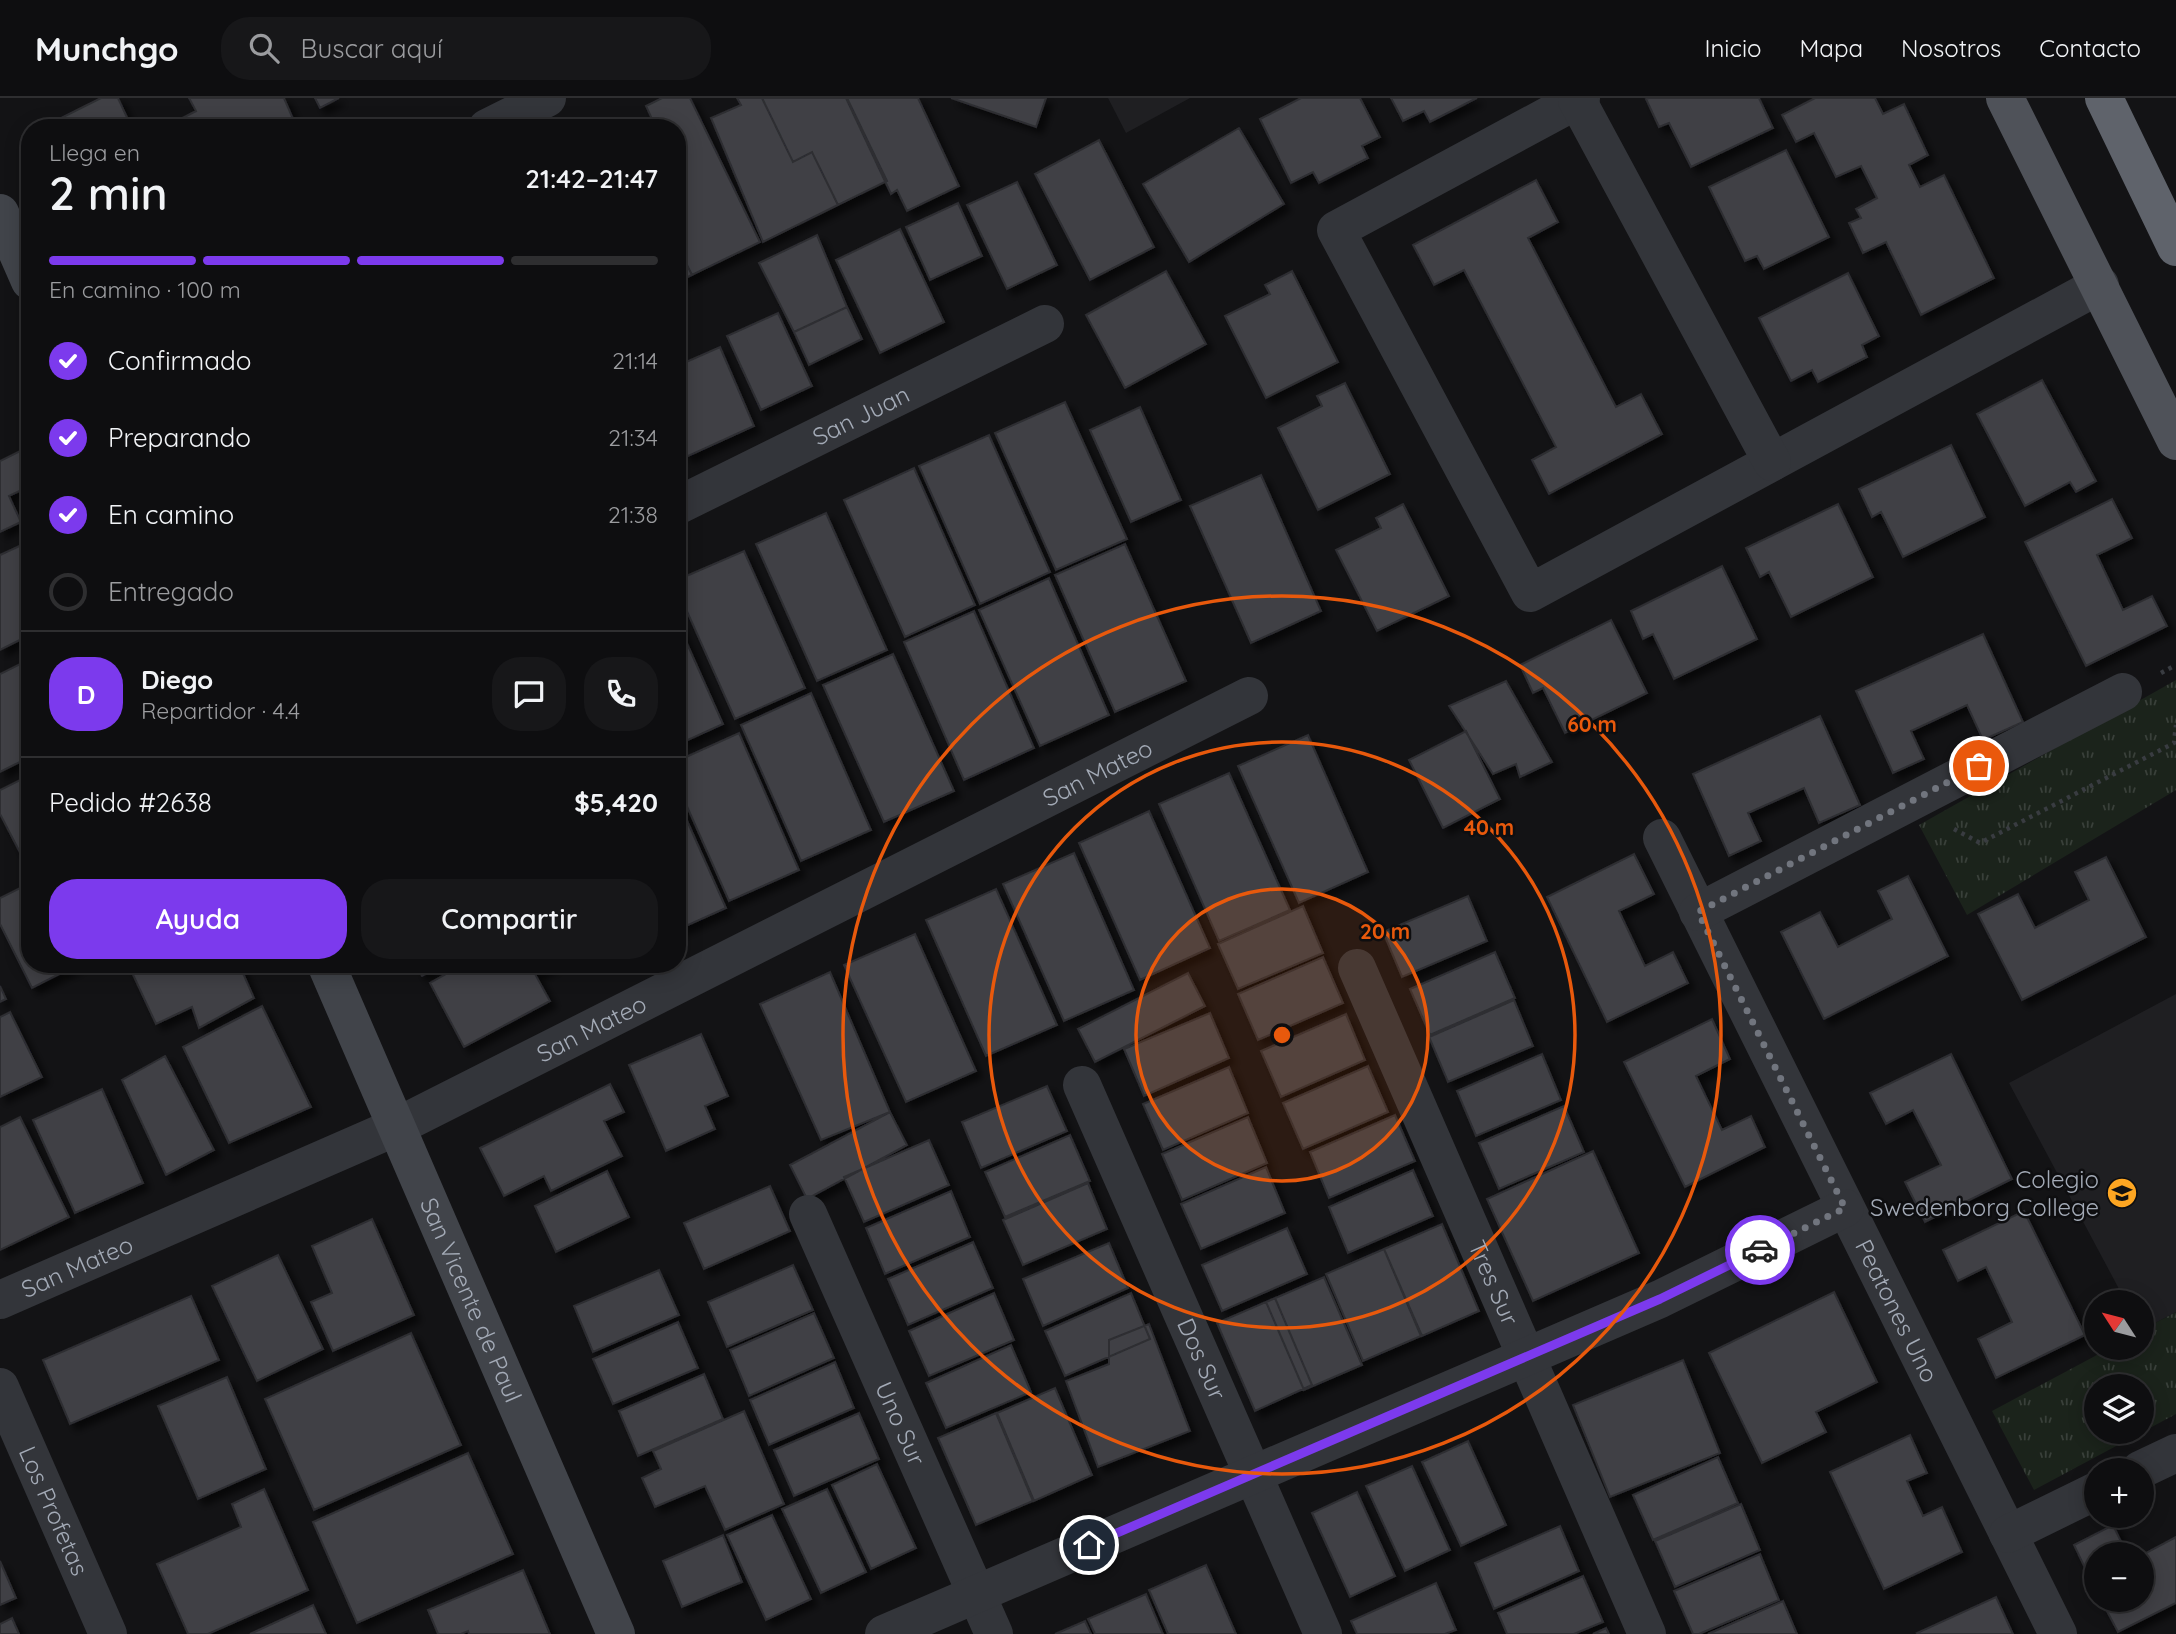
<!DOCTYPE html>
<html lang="es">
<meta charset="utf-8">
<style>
body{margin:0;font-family:Quicksand,sans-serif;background:#171719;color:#f1f3f6;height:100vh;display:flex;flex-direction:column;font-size:26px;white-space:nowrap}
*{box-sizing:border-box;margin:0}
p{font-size:23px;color:#9b9c9f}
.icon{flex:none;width:38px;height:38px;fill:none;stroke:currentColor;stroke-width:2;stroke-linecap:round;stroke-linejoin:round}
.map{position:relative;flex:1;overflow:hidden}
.side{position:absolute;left:21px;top:21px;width:665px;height:854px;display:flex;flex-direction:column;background:#0e0e10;border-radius:28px;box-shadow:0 4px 18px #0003,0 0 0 2px #2e2e30}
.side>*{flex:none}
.needle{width:46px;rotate:306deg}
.controls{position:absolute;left:2084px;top:1192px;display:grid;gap:14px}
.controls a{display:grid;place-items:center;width:70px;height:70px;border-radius:50%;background:#0e0e10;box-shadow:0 4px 18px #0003,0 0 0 2px #2e2e30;font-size:35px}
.pin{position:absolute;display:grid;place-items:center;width:60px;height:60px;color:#fff;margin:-30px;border:4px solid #fff;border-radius:50%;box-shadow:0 2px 7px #0007}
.courier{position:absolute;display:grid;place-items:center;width:70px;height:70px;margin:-35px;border:5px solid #7c3aed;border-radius:50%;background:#fff;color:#222;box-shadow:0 2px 9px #0007}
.head em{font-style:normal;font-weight:600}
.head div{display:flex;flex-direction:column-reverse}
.head{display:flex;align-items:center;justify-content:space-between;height:119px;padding:0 28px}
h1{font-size:46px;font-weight:600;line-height:52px}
.bar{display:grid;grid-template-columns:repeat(4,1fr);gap:10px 7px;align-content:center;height:84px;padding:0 28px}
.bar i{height:9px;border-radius:5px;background:#2e2e30}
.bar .active{background:#7c3aed}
.bar p{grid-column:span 4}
.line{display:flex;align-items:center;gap:18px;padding:0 28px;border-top:2px solid #2e2e30}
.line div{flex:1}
.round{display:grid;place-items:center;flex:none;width:74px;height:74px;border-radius:28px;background:#171719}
ol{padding:0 28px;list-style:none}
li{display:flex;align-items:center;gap:21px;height:77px}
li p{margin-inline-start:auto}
li .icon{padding:7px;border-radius:50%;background:#7c3aed;color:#fff;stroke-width:4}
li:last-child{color:#9b9c9f}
li i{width:38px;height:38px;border:4px solid #2e2e30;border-radius:50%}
.action{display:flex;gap:14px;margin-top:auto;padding:14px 28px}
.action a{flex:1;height:80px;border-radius:28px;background:#7c3aed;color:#fff;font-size:28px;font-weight:600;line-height:80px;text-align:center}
.action a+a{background:#171719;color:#f1f3f6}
header{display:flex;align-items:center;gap:42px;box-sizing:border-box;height:98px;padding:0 35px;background:#0e0e10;border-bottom:2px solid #2e2e30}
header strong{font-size:33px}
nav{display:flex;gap:38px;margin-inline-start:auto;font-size:24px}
.search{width:490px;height:63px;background:#171719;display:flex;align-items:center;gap:18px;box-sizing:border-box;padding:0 24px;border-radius:28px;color:#9b9c9f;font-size:26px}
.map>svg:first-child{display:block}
</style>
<header>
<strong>Munchgo</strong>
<div class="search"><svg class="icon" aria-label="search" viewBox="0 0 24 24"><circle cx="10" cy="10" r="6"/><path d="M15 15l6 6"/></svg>Buscar aquí</div>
<nav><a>Inicio</a><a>Mapa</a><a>Nosotros</a><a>Contacto</a></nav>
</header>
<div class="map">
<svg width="2176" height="1536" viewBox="0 0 2176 1536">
<defs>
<pattern id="park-tufts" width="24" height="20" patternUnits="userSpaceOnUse" patternTransform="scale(1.75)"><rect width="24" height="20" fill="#1b231b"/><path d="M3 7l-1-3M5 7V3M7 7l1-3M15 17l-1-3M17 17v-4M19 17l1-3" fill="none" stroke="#39403a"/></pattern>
<filter id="shadow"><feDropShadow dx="6" dy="6" stdDeviation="3.5" flood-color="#0009"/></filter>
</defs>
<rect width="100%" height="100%" fill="#131315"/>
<path fill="#1f1f22" d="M1108 0H1190L1126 35Z
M2176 896V1214L2142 1232V1204H2126L2009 985Z"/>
<path fill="url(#park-tufts)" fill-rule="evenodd" d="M2176 582V692L1967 817 1919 727Z
M2176 1214V1316L2034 1392 1992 1313 2110 1250H2142V1232ZM2096 1288H2142V1334H2096Z"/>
<path fill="#3f4045" stroke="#2d2d31" stroke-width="2" filter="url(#shadow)" d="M101 0H118L132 30H53L51 25Z
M189 0H284L297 30H163L196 13Z
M315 0H339L320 10Z
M662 0H690L760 144 692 177 677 147V30H656L646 8Z
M737 0H762L793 64 812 54 838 107 763 144 711 20 741 7Z
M762 0H847L887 83 838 107 812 54 793 64Z
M846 0H918L959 88 907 113 897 92 891 96Z
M951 0H1046L1036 29Z
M1301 0H1360L1380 39 1362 48 1368 60 1319 85 1313 74 1291 85 1260 21Z
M1391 0H1477L1430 24 1424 13 1403 23Z
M1649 0H1759L1773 30 1691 69 1669 25 1659 29 1646 1Z
M1815 0H1875L1883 16 1904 6 1928 57 1909 67 1920 89 1944 77 1994 180 1921 217 1886 144 1863 155 1849 125 1861 120 1856 111 1877 100 1861 68 1836 79 1814 35 1796 44 1782 17Z
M1239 30 1284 106 1189 164 1143 86Z
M1099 42 1154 149 1090 182 1035 76Z
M1786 52 1829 139 1764 171 1757 158 1745 163 1709 89Z
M1536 82 1558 124 1528 140 1616 309 1641 296 1662 336 1549 396 1532 362 1556 349 1464 172 1434 187 1413 147Z
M1017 84 1057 167 1007 191 967 107Z
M958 105 982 158 930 182 906 129Z
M900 131 944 224 880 255 836 162Z
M817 137 847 209 794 234 759 165Z
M677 147 692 177 677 184Z
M1166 173 1206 246 1125 290 1086 217Z
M1292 173 1338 264 1266 300 1225 218 1270 196 1265 187Z
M1848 175 1879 238 1862 247 1867 259 1818 284 1812 272 1791 283 1759 220Z
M847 209 862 241 809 267 794 234Z
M778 215 812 288 761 312 727 238Z
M720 249 754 328 686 359 677 339V268Z
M2042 282 2096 383 2076 394 2070 384 2025 408 1977 316Z
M1345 285 1390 376 1318 412 1278 330 1322 308 1317 298Z
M1065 304 1127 441 1056 472 995 335Z
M1140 309 1181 402 1131 424 1090 332Z
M989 337 1050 474 980 506 919 368Z
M1951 347 1985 419 1903 459 1881 414 1872 419 1859 391Z
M28 349 30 388 9 398 21 424 0 434V363Z
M914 370 975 507 905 539 844 402Z
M1261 377 1321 513 1251 545 1190 408Z
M2112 401 2132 440 2097 457 2123 512 2152 498 2167 528 2086 568 2025 444Z
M1403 406 1449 498 1377 533 1336 452 1381 430 1376 420Z
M1838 406 1873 479 1791 519 1769 474 1760 479 1746 450Z
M826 415 887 552 817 583 756 446Z
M30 443V537L0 552V457Z
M1125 446 1186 583 1115 614 1055 477Z
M744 453 805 590 735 621 677 491V482Z
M1722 468 1757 541 1674 581 1653 536 1643 541 1631 513Z
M1049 480 1109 617 1040 648 979 512Z
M974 513 1034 650 964 682 904 544Z
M1611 522 1647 595 1565 635 1543 590 1533 595 1520 567Z
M677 523 723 626 677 647Z
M1983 536 2023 624 1983 642 1967 607 1911 633 1924 661 1893 675 1856 593Z
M893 556 954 693 884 724 823 587Z
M30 561V659L0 674V576Z
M1506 583 1552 664 1520 679 1516 666 1493 676 1449 608Z
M811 595 871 732 801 763 741 627Z
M1820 618 1860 707 1819 725 1804 690 1748 715 1761 743 1729 758 1693 676Z
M1466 633 1500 701 1443 730 1409 662Z
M739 635 799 772 729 803 677 686V663Z
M1308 637 1368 774 1299 805 1238 668Z
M1229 675 1290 812 1219 843 1159 706Z
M30 677V772H29L0 716V692Z
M677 700 726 810 677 832Z
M1149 713 1210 850 1140 882 1079 745Z
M1074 755 1134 892 1064 923 1003 786Z
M1634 756 1654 796 1619 813 1645 868 1673 854 1688 885 1607 924 1547 799Z
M2106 759 2146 839 2022 902 1978 816 2018 796 2035 830 2089 802 2075 774Z
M1908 778 1948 858 1824 921 1781 834 1820 814 1838 849 1892 821 1878 793Z
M30 785V866H79L32 890 0 826V800Z
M996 791 1057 927 986 958 926 822Z
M1468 798 1487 843 1402 879 1383 834Z
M1303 808 1323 855 1238 891 1218 846Z
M915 836 976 973 906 1004 844 867Z
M1495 854 1515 900 1430 937 1410 891Z
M1323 859 1343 905 1258 942 1238 896Z
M128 866H239L254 900 199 930 192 909 156 926Z
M416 866H444L422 878Z
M464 866H554L535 876 550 903 464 949 430 885Z
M830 874 890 1014 821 1042 760 906Z
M1188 875 1205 908 1095 964 1078 931Z
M0 888 6 901 0 904Z
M1514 902 1533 948 1448 984 1429 939Z
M262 908 311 1009 229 1045 183 949Z
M10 914 42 979 0 999V919Z
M1210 915 1229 960 1144 998 1124 951Z
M1346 916 1365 962 1281 999 1261 953Z
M1712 921 1730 961 1696 978 1722 1032 1751 1018 1765 1049 1685 1089 1624 964Z
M701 936 728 998 705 1008 715 1031 666 1053 629 967Z
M1542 956 1561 1002 1476 1038 1457 993Z
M1951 956 2012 1081 1925 1124 1905 1084 1941 1067 1913 1012 1886 1026 1870 995Z
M165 958 214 1052 166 1077 122 982Z
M1368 968 1388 1014 1303 1051 1283 1005Z
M1229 969 1248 1015 1163 1052 1143 1006Z
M610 986 624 1014 604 1023 622 1058 551 1093 544 1078 504 1098 480 1050Z
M1047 988 1067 1033 981 1070 962 1024Z
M102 991 143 1085 75 1115 33 1022Z
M1564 1008 1584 1054 1499 1091 1479 1045Z
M890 1014 907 1047 807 1101 790 1067Z
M1395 1017 1415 1063 1329 1100 1310 1054Z
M20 1019 69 1119 0 1152V1029Z
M1248 1019 1267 1065 1182 1102 1162 1056Z
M1070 1037 1090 1083 1005 1119 985 1074Z
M929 1042 949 1087 864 1124 844 1079Z
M1593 1053 1639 1155 1533 1203 1487 1101Z
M1266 1069 1285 1115 1201 1151 1181 1106Z
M1413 1072 1433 1118 1348 1155 1329 1109Z
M607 1073 629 1119 556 1154 535 1108Z
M1088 1085 1107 1131 1023 1167 1003 1122Z
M770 1088 790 1133 704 1171 684 1125Z
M951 1093 970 1139 885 1176 866 1130Z
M2024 1113 2085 1237 1996 1280 1978 1241 2012 1224 1986 1169 1958 1183 1943 1152Z
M372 1121 414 1217 333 1253 311 1204 332 1195 312 1148Z
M1442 1126 1479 1213 1422 1238 1384 1151Z
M1287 1130 1307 1176 1222 1213 1202 1167Z
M973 1144 993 1190 908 1227 888 1181Z
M1109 1145 1128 1190 1043 1228 1023 1181Z
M1384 1151 1421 1238 1363 1263 1326 1176Z
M278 1157 323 1251 257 1283 212 1188Z
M793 1167 813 1212 727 1249 708 1204Z
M659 1172 679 1217 593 1254 574 1208Z
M1324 1179 1362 1267 1304 1292 1266 1204Z
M1834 1194 1877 1284 1816 1314 1826 1334 1762 1365 1709 1255Z
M994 1195 1014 1242 929 1278 909 1233Z
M1131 1195 1150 1241 1065 1278 1045 1233Z
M191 1198 219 1262 70 1326 43 1262Z
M1275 1200 1312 1287 1255 1313 1217 1225Z
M814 1215 834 1260 749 1298 730 1252Z
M678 1224 698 1270 613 1306 593 1261Z
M1149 1226 1190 1333 1098 1369 1066 1283 1109 1266V1242Z
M411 1235 461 1347 314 1412 265 1301Z
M1011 1247 1031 1294 946 1330 926 1285Z
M1683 1262 1720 1355 1610 1399 1573 1307Z
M835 1264 854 1310 769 1347 750 1302Z
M704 1276 723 1321 638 1358 619 1313Z
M227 1279 266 1371 198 1401 158 1308Z
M1055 1290 1092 1377 1034 1403 997 1315Z
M744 1313 784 1406 725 1432 705 1388 655 1409 642 1380 661 1371 653 1353Z
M859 1315 879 1361 794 1398 774 1352Z
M996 1315 1033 1403 976 1427 938 1340Z
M1910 1337 1927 1375 1907 1383 1923 1418 1942 1409 1962 1454 1884 1491 1830 1374Z
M1468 1343 1506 1427 1461 1448 1422 1364Z
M468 1355 513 1456 357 1525 313 1424Z
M1718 1359 1738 1405 1653 1442 1633 1397Z
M877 1366 916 1450 871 1471 832 1387Z
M1412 1368 1450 1452 1405 1473 1366 1388Z
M264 1391 308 1492 208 1536H188L157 1466 241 1429 232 1406Z
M827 1391 866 1474 821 1495 782 1411Z
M1357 1394 1395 1478 1350 1499 1312 1415Z
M1741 1406 1760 1452 1675 1489 1655 1443Z
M772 1417 811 1501 766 1522 727 1437Z
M2113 1427 2127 1456H2096V1493L2074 1447Z
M1560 1428 1579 1473 1494 1511 1475 1465Z
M723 1437 742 1484 682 1509 663 1463Z
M2176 1439V1505L2118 1534 2101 1502H2142V1457Z
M1760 1456 1779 1502 1699 1536H1693L1674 1493Z
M0 1463 16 1500 0 1507Z
M1206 1467 1236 1536H1168L1149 1492Z
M523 1472 550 1536H469L468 1533 461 1536H438L428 1512Z
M1583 1478 1603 1524 1574 1536H1507L1498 1515Z
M1436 1485 1456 1532 1445 1536H1357L1351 1523Z
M1146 1496 1163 1536H1095L1088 1521Z
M1996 1499 2013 1536H1918L1917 1535Z
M1783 1503 1797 1536H1708Z
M313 1507 326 1536H250Z
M12 1520 19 1536H0V1526Z
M1085 1523 1091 1536H1055Z
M1606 1530 1609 1536H1593Z"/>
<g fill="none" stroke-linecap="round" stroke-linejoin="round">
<path stroke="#393c41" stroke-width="4.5" stroke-dasharray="3.5 5" stroke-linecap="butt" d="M2161 575 2176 567
M1954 731 1980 745 2174 645 2176 627"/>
<g stroke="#33353a" stroke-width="38">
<path d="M1581 0 1336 132 1530 495 2100 187"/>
<path d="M1577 2 1772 364"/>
<path d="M487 30 547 0"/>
<path id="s1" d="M677 408 1045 226"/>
<path id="s2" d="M1662 740 2058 1536"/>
<path d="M1698 814 2123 594"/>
<path id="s3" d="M1357 870 1647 1536"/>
<path id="s4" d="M1082 987 1323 1536"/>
<path id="s5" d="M808 1116 994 1536"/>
<path id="s6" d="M0 1202 396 1029 1249 598"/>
<path id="s7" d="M0 1289 108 1536"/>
<path d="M2140 1372 2176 1355"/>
<path d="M2008 1436 2096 1393"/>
<path d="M884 1536 1660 1201 1845 1110"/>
</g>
<g stroke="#41444a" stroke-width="38">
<path d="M0 115 30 183"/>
<path id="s8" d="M326 866 616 1536"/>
</g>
<path stroke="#4f5259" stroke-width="38" d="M2005 0 2176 343"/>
<path stroke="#5f636b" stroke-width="38" d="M2104 0 2176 149"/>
</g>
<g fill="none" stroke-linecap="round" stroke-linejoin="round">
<path stroke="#71757e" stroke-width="7" stroke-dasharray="0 12.6" d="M1760 1152 1845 1110 1698 814 1979 668"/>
<path stroke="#7c3aed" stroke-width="9" d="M1089 1447 1660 1201 1760 1152"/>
</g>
<circle cx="1282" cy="937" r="146" fill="#e8590c" fill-opacity=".12"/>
<g fill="none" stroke="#e8590c" stroke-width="3.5">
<circle cx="1282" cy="937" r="146"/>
<circle cx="1282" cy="937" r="293"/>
<circle cx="1282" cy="937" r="439"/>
</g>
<defs>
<g id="school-disc" transform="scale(1.575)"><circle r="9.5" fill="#fda622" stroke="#0e0e10"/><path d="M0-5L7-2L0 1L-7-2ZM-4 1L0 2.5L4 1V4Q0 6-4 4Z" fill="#111"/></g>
</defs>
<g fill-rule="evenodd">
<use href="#school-disc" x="2122" y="1095"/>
</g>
<g text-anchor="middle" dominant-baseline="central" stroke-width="5" stroke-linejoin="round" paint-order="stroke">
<g font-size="24" fill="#a3aab6" stroke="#0e0e10">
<text stroke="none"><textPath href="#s1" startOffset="205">San Juan</textPath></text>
<text stroke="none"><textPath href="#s6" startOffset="1218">San Mateo</textPath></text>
<text stroke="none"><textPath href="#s6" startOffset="651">San Mateo</textPath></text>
<text stroke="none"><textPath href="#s6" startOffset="84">San Mateo</textPath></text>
<text stroke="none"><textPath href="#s3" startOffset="343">Tres Sur</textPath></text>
<text stroke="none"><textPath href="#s8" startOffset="366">San Vicente de Paul</textPath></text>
<text stroke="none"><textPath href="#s2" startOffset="528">Peatones Uno</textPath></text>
<text stroke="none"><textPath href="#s4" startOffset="299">Dos Sur</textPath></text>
<text stroke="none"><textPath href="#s5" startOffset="229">Uno Sur</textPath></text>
<text stroke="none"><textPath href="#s7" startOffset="135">Los Profetas</textPath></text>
</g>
<g font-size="24" fill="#a3aab6" stroke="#0e0e10" text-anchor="end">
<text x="2099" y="1081">Colegio<tspan x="2099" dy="28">Swedenborg College</tspan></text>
</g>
</g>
<circle cx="1282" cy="937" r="10" fill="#e8590c" stroke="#0e0e10" stroke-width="3.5"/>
<g font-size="21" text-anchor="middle" font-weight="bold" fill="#e8590c" stroke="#0e0e10" stroke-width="5" stroke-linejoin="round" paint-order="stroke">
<text x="1592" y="634">60 m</text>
<text x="1489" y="737">40 m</text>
<text x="1385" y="841">20 m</text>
</g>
</svg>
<div class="controls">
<a><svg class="needle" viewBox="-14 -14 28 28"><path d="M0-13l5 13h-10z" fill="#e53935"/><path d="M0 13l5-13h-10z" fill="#9b9c9f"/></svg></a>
<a><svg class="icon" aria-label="layers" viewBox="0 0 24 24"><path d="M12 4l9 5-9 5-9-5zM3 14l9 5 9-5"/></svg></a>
<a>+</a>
<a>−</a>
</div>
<div class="pin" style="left:1979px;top:668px;background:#ea580c"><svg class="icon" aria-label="bag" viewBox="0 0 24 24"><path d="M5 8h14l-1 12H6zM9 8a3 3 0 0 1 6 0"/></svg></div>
<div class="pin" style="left:1089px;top:1447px;background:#1f2937"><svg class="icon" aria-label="home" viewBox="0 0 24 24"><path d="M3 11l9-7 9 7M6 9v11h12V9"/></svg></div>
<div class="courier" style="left:1760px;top:1152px"><svg class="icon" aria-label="car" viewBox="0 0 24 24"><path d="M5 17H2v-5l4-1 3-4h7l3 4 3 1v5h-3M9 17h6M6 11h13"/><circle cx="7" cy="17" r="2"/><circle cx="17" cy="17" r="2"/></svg></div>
<section class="side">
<div class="head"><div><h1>2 min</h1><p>Llega en</p></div><em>21:42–21:47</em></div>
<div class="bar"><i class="active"></i><i class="active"></i><i class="active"></i><i></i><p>En camino · 100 m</p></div>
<ol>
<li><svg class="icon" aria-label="check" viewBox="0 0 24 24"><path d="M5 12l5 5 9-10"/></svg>Confirmado<p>21:14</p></li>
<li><svg class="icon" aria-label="check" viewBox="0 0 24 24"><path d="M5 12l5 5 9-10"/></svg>Preparando<p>21:34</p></li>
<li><svg class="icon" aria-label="check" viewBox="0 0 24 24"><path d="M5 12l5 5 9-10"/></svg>En camino<p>21:38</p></li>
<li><i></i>Entregado</li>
</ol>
<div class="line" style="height:126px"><b class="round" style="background:#7c3aed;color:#fff">D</b><div><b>Diego</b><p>Repartidor · 4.4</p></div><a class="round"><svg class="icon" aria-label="chat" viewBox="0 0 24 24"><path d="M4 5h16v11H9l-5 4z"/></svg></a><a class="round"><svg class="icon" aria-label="phone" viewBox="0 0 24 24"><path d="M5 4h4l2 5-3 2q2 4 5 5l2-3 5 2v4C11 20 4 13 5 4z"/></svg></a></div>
<div class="line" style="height:91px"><div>Pedido #2638</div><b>$5,420</b></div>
<div class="action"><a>Ayuda</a><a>Compartir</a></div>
</section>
</div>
